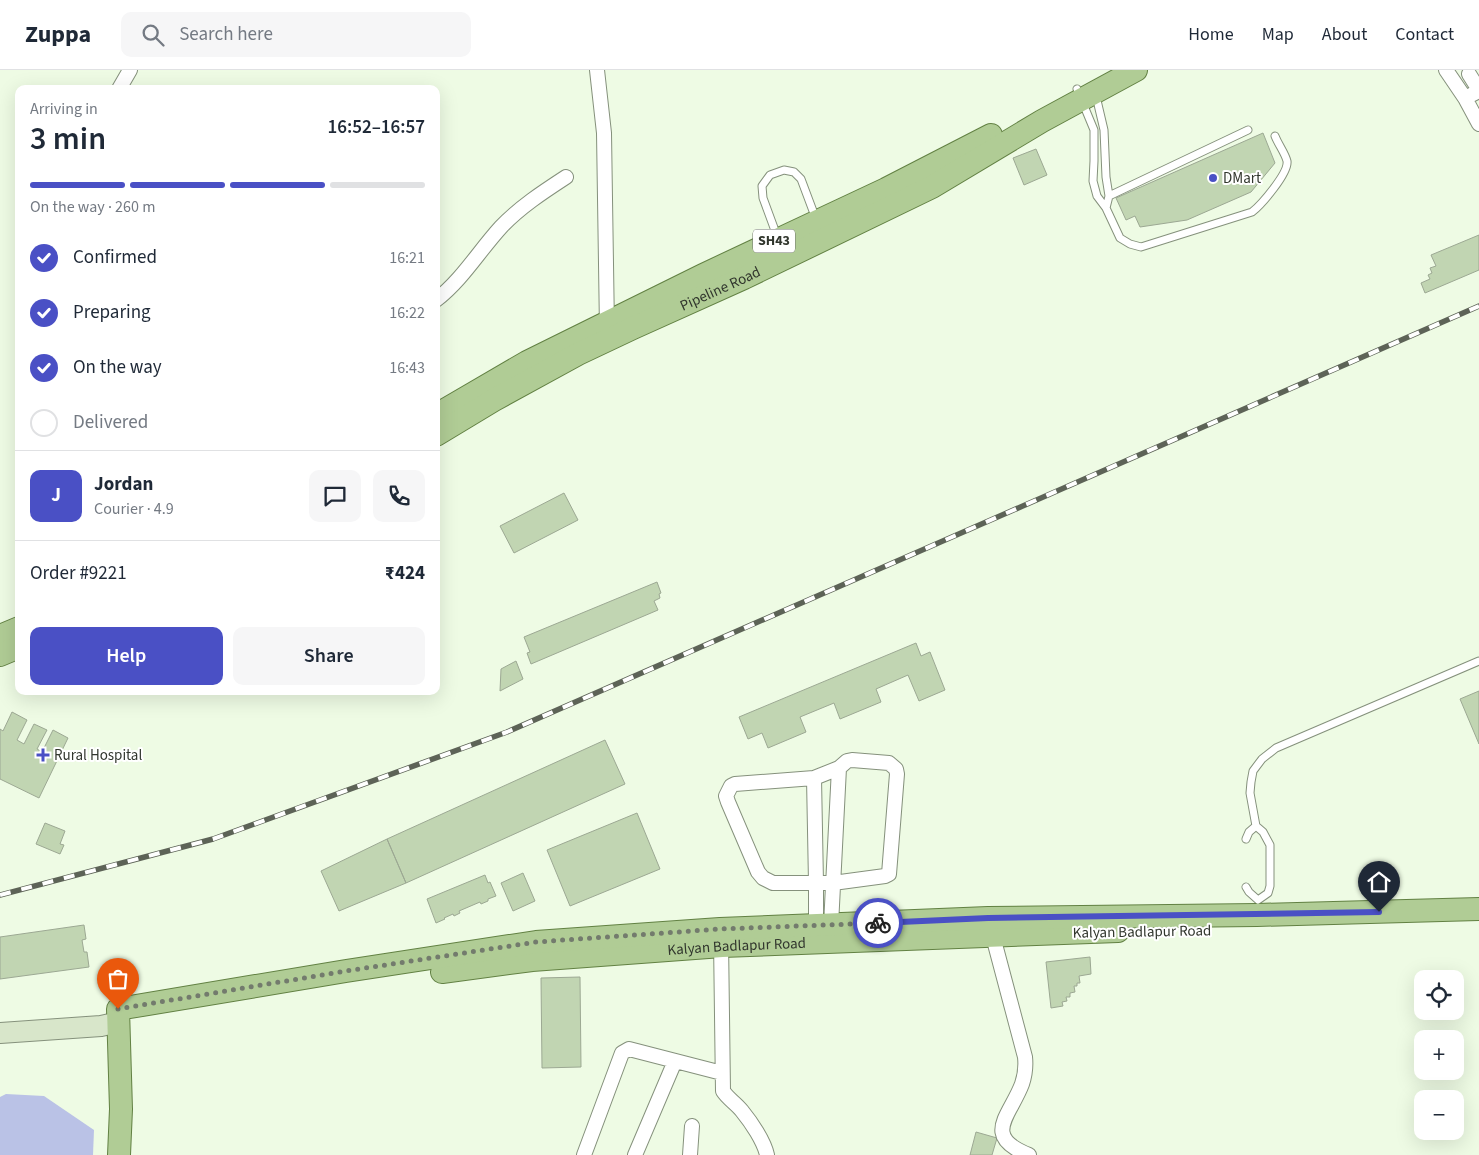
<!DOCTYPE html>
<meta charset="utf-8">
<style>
body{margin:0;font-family:"Source Sans 3",sans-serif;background:#f6f6f7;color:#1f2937;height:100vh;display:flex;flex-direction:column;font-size:19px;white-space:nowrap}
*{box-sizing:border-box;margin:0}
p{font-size:16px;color:#747a83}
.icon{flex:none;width:28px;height:28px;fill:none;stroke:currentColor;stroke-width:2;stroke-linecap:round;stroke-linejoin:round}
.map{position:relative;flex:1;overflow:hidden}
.panel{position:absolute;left:15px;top:15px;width:425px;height:610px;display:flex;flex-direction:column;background:#fff;border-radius:10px;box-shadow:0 5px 20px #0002}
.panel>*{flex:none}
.buttons{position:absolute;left:1414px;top:900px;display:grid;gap:10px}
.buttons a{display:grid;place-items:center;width:50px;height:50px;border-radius:10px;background:#fff;box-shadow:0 5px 20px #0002;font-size:25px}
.pin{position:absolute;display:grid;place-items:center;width:42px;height:42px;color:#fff;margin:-51px -21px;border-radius:50% 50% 50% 0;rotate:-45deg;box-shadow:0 0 5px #0007}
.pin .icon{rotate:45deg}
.courier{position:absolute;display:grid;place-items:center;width:50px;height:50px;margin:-25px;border:4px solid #4a50c5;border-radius:50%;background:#fff;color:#222;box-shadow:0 1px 6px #0007}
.head em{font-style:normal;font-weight:600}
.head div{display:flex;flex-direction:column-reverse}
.head{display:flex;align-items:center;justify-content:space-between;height:85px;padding:0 15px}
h1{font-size:32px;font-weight:600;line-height:38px}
.bar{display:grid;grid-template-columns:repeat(4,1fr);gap:8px 5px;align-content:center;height:60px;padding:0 15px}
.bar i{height:6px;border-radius:4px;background:#e0e1e3}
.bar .selected{background:#4a50c5}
.bar p{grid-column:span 4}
.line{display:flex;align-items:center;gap:12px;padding:0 15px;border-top:1px solid #e0e1e3}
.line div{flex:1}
.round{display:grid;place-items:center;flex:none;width:52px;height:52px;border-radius:10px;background:#f6f6f7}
ol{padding:0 15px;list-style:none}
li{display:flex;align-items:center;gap:15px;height:55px}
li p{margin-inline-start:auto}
li .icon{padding:5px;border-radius:50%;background:#4a50c5;color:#fff;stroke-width:4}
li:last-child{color:#747a83}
li i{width:28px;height:28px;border:2px solid #e0e1e3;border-radius:50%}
.button{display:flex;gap:10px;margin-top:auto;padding:10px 15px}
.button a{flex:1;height:58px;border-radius:10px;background:#4a50c5;color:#fff;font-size:20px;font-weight:600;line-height:58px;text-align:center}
.button a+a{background:#f6f6f7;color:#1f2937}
header{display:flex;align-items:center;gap:30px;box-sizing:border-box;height:70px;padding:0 25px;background:#fff;border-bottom:1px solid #e0e1e3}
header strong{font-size:24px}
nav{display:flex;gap:28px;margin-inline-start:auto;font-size:18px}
.search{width:350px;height:45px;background:#f6f6f7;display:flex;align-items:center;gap:12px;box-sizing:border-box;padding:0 18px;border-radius:10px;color:#747a83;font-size:19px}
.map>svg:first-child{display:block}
</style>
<header>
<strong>Zuppa</strong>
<div class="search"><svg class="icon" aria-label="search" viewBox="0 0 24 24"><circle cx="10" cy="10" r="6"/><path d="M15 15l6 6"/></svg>Search here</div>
<nav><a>Home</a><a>Map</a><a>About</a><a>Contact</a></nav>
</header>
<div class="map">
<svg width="1479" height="1085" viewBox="0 0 1479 1085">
<rect width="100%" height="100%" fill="#eefbe4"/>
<path fill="#bac2e6" d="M6 1024 44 1026 94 1060 93 1085H0V1027Z"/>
<path fill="#c1d5b2" stroke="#9ca893" d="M1263 63 1275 93 1251 122 1187 150 1140 157 1135 146 1126 150 1116 128Z
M1036 79 1047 105 1024 115 1013 88Z
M1479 165V200L1425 223 1421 213 1430 209 1428 205 1432 203 1430 198 1436 196 1431 185Z
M564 423 578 450 514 483 500 456Z
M657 512 661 523 659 524 660 528 654 531 658 540 531 594 527 583 530 582 524 567Z
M916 573 921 586 930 582 945 620 919 631 908 605 876 619 881 632 840 649 834 633 800 647 806 662 768 678 762 663 748 669 739 647Z
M516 591 523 609 500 621 501 599Z
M1479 621V674L1460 629Z
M12 642 27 650 17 670 24 674 34 654 47 660 37 679 42 682 53 660 68 668 39 728 0 709V659L3 661Z
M605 670 625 714 406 813 387 769Z
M637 743 660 799 570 836 547 780Z
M45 753 65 761 60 774 64 775 60 784 36 774Z
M387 769 406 813 339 841 321 801Z
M523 803 535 831 513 841 501 813Z
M485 805 488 813 490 812 496 826 488 829V831L481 834 480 832 459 841 460 843 454 846 453 844 444 848 445 849 436 853 427 829Z
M84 855 86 869 82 870 84 882H87L89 897 0 909V867Z
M1090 887 1091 904 1079 906 1080 913H1077V916H1074L1075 922 1070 923V927H1066L1067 931 1062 932 1063 936 1051 938 1046 892Z
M580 907 581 997 542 998 541 908Z
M976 1062 997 1068 992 1085H970Z"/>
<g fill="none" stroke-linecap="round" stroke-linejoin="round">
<g stroke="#85917c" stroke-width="9">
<path id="service" d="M1077 19 1094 60V91L1093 111 1097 126 1106 138 1109 126 1106 107 1104 60 1096 26
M1109 126 1248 60
M1106 138 1120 168 1130 174 1141 177 1252 142C1261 135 1289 103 1287 91 1285 83 1278 74 1275 66
M777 166 763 128 762 116 770 105 784 100 794 102 801 109 816 149
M1246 769 1249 762 1256 756
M1246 817 1249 822 1258 830
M1258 830 1268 823 1270 816V775L1263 762 1256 756 1250 723 1251 712 1253 701 1262 689 1276 678 1479 591"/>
</g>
<g stroke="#85917c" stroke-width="16">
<path id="minor" d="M597 0 604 63 607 259
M1446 0 1465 28 1479 21
M1469 4 1479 20
M119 19 130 0
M1465 28 1479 54
M436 230C462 210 479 181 501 157 520 137 543 122 566 107
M852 690 889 693 896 699 897 704 889 804 885 806 833 813H773L763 808 758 802 728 732 726 726 731 716 735 714 814 708 839 698 847 691Z
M814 708 816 813V855
M831 855 839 698
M991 859 1025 987C1026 996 1025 1005 1022 1014 1010 1046 981 1066 1029 1085
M721 870 723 1021C728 1029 736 1033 742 1041 751 1052 764 1071 767 1085
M584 1085 622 983 629 979 722 1003
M635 1085 675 991
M690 1085 692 1056"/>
</g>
<g stroke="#85917c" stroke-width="22">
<path id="secondary" d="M0 963 101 956 119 952"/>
</g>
<g stroke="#628143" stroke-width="24">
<g id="primary">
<path d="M436 345 527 292 703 205 886 119 991 65"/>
<path id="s1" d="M436 365 494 330 578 284 633 258 744 208 932 117 1042 51 1136 0"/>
<path d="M0 566 19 558"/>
<path d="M0 585 19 577"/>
<path id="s2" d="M442 902 532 890 722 876 1118 861"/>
<path d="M119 1085 121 1039 118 939 346 901 536 872 720 859 988 848 1257 845 1479 839"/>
</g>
</g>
<use href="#service" stroke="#fff" stroke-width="7"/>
<use href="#minor" stroke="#fff" stroke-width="14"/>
<use href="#secondary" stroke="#d8e6ca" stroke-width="20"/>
<use href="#primary" stroke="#b0cc95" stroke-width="22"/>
<g stroke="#5d6357" stroke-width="5.5">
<path id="rail" d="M0 825 213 769 507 662 1479 236"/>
</g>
<use href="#rail" stroke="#fff" stroke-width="4" stroke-dasharray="11" stroke-linecap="butt"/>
</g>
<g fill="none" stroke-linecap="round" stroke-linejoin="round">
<path stroke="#737b6d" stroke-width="5" stroke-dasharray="0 9" d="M118 939 346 901 536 872 720 859 878 853"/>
<path stroke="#4a50c5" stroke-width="6" d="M878 853 988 848 1379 842"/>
</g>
<g fill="#4a50c5" stroke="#fff" stroke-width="2">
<circle cx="1213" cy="108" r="5"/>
<path d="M40.5 677.5h5v5h5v5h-5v5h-5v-5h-5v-5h5z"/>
</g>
<g text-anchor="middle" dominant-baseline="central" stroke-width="4" stroke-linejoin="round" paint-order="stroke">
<rect fill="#fff" stroke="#6f726c" stroke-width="1" x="753" y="159.5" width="42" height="23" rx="4"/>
<g font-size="14" font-weight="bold" fill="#31362d">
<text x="774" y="171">SH43</text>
</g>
<g font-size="15" fill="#31362d" stroke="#fff" text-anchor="start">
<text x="1223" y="108">DMart</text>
<text x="54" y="685">Rural Hospital</text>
</g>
<g font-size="15" fill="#31362d" stroke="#fff">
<text stroke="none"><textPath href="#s1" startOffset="320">Pipeline Road</textPath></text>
<text transform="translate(1142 862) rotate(-1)">Kalyan Badlapur Road</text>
<text stroke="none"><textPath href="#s2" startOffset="296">Kalyan Badlapur Road</textPath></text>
</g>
</g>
</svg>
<div class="buttons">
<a><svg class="icon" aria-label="locate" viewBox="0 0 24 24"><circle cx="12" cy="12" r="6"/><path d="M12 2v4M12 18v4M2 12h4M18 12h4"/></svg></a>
<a>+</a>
<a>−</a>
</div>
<div class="pin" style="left:118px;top:939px;background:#ea580c"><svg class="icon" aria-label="bag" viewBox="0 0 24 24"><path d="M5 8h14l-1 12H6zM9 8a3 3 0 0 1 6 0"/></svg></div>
<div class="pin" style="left:1379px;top:842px;background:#1f2937"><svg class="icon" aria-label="home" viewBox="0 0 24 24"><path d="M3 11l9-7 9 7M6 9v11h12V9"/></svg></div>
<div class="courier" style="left:878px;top:853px"><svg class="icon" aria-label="bike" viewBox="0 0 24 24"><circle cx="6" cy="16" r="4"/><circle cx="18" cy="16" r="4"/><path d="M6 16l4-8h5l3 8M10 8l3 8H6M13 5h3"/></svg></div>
<section class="panel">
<div class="head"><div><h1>3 min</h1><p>Arriving in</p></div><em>16:52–16:57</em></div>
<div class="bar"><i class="selected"></i><i class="selected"></i><i class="selected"></i><i></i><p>On the way · 260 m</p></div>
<ol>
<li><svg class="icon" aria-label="check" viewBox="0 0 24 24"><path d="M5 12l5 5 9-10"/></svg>Confirmed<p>16:21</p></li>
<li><svg class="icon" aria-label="check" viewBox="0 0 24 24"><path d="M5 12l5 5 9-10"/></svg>Preparing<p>16:22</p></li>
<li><svg class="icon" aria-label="check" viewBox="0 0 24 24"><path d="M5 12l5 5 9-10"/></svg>On the way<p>16:43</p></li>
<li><i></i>Delivered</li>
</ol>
<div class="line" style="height:90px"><b class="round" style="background:#4a50c5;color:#fff">J</b><div><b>Jordan</b><p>Courier · 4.9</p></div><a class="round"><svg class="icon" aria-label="chat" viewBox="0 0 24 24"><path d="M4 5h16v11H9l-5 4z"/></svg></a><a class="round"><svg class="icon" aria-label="phone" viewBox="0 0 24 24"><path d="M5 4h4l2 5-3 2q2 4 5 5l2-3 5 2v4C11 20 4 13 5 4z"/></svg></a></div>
<div class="line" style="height:65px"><div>Order #9221</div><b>₹424</b></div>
<div class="button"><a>Help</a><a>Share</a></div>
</section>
</div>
